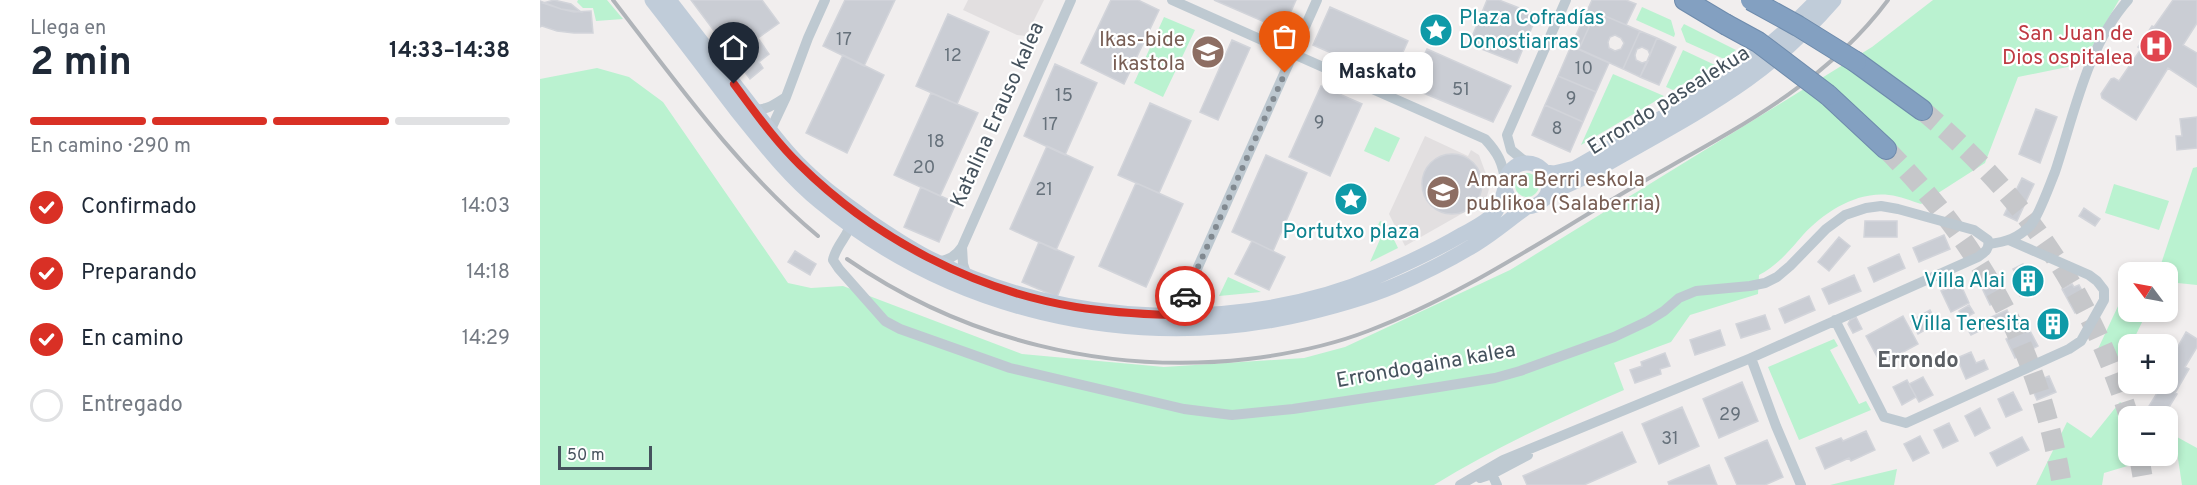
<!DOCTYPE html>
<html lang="es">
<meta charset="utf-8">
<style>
body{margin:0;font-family:Overpass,sans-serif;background:#f2f2f3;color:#1f2937;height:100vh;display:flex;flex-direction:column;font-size:22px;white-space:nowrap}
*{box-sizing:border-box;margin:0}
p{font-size:20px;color:#747a83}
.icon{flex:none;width:33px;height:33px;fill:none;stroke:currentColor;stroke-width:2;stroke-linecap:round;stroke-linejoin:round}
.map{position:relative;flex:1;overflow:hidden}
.panel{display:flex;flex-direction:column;background:#fff;width:540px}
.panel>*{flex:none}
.needle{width:39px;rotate:302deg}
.buttons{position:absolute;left:1578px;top:262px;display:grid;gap:12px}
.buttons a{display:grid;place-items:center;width:60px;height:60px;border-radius:12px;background:#fff;box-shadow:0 3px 9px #0003;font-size:30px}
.scale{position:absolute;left:18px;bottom:15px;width:94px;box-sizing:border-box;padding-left:6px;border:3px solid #45525d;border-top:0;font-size:16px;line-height:21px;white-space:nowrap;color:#45525d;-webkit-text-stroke:4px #fff;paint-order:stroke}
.pin{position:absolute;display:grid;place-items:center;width:51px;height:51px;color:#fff;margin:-62px -26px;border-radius:50% 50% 50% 0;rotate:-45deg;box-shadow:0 0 6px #0007}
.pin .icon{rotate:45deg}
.courier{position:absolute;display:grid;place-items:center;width:60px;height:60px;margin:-30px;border:4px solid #d93025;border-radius:50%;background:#fff;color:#222;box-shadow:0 2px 8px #0007}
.bubble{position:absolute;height:42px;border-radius:12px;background:#fff;box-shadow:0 3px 9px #0003;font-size:20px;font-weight:700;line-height:42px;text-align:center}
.overview em{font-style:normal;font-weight:700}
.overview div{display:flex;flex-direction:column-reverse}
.overview{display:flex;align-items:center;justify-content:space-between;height:102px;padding:0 30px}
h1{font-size:39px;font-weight:700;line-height:45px}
.bar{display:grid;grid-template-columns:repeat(4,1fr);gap:9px 6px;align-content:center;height:72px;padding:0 30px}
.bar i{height:8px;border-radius:4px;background:#e0e1e3}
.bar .current{background:#d93025}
.bar p{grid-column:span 4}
ol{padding:0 30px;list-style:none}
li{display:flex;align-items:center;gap:18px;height:66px}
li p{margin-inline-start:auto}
li .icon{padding:6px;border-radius:50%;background:#d93025;color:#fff;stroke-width:4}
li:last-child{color:#747a83}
li i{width:33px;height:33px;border:3px solid #e0e1e3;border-radius:50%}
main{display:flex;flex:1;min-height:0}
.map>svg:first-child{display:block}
</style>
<main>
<section class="panel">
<div class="overview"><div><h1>2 min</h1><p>Llega en</p></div><em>14:33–14:38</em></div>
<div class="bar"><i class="current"></i><i class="current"></i><i class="current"></i><i></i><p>En camino · 290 m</p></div>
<ol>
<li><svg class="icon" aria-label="check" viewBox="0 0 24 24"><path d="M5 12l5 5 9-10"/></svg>Confirmado<p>14:03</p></li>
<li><svg class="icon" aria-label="check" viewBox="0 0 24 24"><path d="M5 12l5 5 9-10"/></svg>Preparando<p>14:18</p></li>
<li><svg class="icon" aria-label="check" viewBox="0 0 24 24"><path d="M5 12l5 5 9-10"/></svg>En camino<p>14:29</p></li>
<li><i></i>Entregado</li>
</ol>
</section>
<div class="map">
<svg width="1657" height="485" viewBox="0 0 1657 485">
<rect width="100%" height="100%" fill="#f1eeee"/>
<path fill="#e2dfe0" d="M428 0H504L486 36 477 35 423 10Z
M885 136 928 156 931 150 939 155 950 185 946 200 865 246 849 214Z"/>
<path fill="#baf2d0" d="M38 0H67L83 19 56 21 53 8H43L37 2Z
M1393 0H1579L1542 64 1478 77 1445 163 1381 204C1371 201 1360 196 1349 195 1317 191 1284 212 1263 235 1249 251 1238 265 1219 275L1218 294 1150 315 1131 342 1074 363 1084 390C1019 418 955 448 894 485H0V79L57 68 89 77 123 102 248 283 271 288 303 286 482 354 624 367 764 358 805 347 970 270 1332 47Z
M1102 7 1131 20 1135 34 1134 37 1096 20Z
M624 17 655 30 623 97 594 83Z
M1144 24 1196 50 1184 59 1146 42 1141 29Z
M1143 50 1175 65 1133 90 1126 87Z
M1073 74 1124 96 1041 145Z
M835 127 860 138 849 162 824 151Z
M1657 167V285L1628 282V273H1618L1653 168Z
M975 185a12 12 0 1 1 24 0a12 12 0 1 1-24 0Z
M1574 184 1629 201 1619 230 1565 213Z
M840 221 847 225 858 248 830 262 845 228 838 225Z
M688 277 721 292 679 296Z
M1579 304 1588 308V312H1596L1605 316 1591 345H1588V350L1582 363 1557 351Z
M1294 339 1298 346 1290 350 1319 404 1326 401 1331 410 1259 440 1228 367Z
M1580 402 1604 417H1588V456H1621L1564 473 1562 485H1496L1527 422 1551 438Z
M1628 432 1657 448V485H1642L1637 452 1628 454Z
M1357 469 1354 485H1290Z"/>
<path fill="#cacdd4" stroke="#d2d4da" stroke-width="1.5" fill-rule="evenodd" d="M14 0 31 4 41 12 21 9 3 3Z
M151 0H222L239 23 218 38 229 54 219 62 223 68 210 79Z
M305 0H355L324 66 283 46Z
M571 0H598L619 10 584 84 541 63Z
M674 0H756L743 30Z
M947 0H959L997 15 977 63 929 44Z
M1052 0H1086L1096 4 1086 25 1056 12 1039 49 1031 46Z
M1633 0H1657V23L1643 45 1657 53V87L1628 68 1596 120 1562 98 1561 94 1571 79 1574 78 1579 81 1601 49 1598 47 1612 26 1614 27Z
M0 1 21 9 34 12 51 11 53 33H34L17 31 2 26 0 27Z
M790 7 868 41 851 79 773 45Z
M1056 12 1100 31 1083 69 1039 49ZM1075 35 1081 38 1084 43 1081 49 1075 51 1069 48 1068 42 1070 37Z
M408 14 449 32 417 104 376 86Z
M1100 31 1117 38 1110 55 1108 50 1102 47 1097 49 1095 55 1096 60 1102 63 1108 61 1100 77 1083 69Z
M1117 38 1136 47 1119 85 1100 77Z
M692 40 710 48 678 120 660 112Z
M1031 46 1069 63 1056 92 1018 76Z
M887 49 971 86 953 122 869 87Z
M303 55 344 75 307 153 266 133Z
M515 64 557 83 525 155 484 136Z
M1018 76 1056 92 1043 122 1005 105Z
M781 86 822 104 790 176 749 157Z
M391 93 438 113 400 196 354 175Z
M610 103 651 121 619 193 578 175Z
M1005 105 1043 122 1030 152 992 135Z
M1496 109 1517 117 1500 163 1479 154Z
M1657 117V148L1637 150 1636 136H1642L1640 119Z
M507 146 553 167 516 250 470 229Z
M882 184a30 30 0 1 1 60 0a30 30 0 1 1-60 0Z
M726 155 767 173 733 251 692 232Z
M1482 178 1494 184 1477 221 1464 215Z
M596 183 643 204 606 287 559 266Z
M381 187 416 203 399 242 364 227Z
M1544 208 1560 219 1555 226 1539 216Z
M1325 221H1357V237H1324Z
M1404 235 1410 249 1379 262 1373 248Z
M1299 237 1310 246 1289 271 1278 262Z
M712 241 745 257 729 290 695 274Z
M499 242 534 257 517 297 482 282Z
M255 251 276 264 270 275 248 262Z
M1359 254 1365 268 1334 282 1328 268Z
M1483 264 1487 272 1493 269 1502 284 1480 296 1472 283 1479 279 1473 269Z
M1314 275 1321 291 1289 304 1282 289Z
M1455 278 1464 298 1450 305 1440 284Z
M1420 283 1429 303 1411 312 1401 291Z
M1532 284 1534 287 1539 285 1547 300 1542 303 1544 308 1535 313 1522 289Z
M1269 296 1275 310 1245 323 1239 309Z
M1429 305 1434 313 1423 319 1419 311Z
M1515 308 1527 330 1510 340 1498 317Z
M1390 310 1397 323 1378 334 1371 321Z
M1467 310 1470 316 1431 335 1427 328Z
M1225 315 1230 329 1201 338 1196 324Z
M1363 316 1378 344 1341 364 1326 336Z
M1316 317 1322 329 1313 333 1308 324 1310 320Z
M1488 327 1498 346 1475 358 1466 339Z
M1180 330 1185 345 1155 355 1150 340Z
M1646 332 1657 339V347L1645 367 1649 369 1635 393 1637 394 1623 417H1616L1606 411 1622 385 1620 384H1628V370L1633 360 1631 359Z
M1431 352 1436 363 1444 360 1448 369 1426 379 1417 358Z
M1125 353 1130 366 1120 369 1121 374 1095 383 1090 370 1102 366 1101 362Z
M1509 376 1516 392 1497 400 1490 384Z
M1383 377 1393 395 1379 402 1369 384Z
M1367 380 1376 397 1362 405 1353 387Z
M1202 382 1218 421 1179 438 1163 399Z
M1473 392 1482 410 1466 417 1458 399Z
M1142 407 1159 446 1119 464 1102 424Z
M1440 408 1450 428 1435 436 1425 416Z
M1409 423 1418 441 1403 448 1394 430Z
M1326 431 1335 450 1311 461 1309 458 1285 469 1276 448 1301 438 1303 441Z
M1082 432 1096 462 1044 485H987L983 476Z
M1380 436 1389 453 1373 461 1364 444Z
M1482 437 1489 450 1457 466 1450 453Z
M1227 440 1243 477 1225 485H1197L1185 458Z
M1169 465 1177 485H1129L1128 482Z"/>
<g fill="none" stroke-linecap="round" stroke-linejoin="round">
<path stroke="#c6c7ca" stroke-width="20" stroke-dasharray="20 10" stroke-linecap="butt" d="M1382 110C1483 194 1550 292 1589 417
M1346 149C1442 246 1499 349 1522 485
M1599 456 1604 485"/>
<g stroke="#6e8bac" stroke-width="22">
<path id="motorway" d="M1145 0 1185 24
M1316 62 1382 110
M1288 95 1346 149"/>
</g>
<path stroke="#bec9d1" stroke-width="10" d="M632 0 945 139C958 153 963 163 965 181
M213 109C226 111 235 104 246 97
M226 132 230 131 246 97 268 38 285 0
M987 163 971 150 967 135 1026 0
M312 218C311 234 296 244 293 260L299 269 345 321 360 329 470 368 644 409 692 415 753 409 899 387 955 378 980 371 1074 337 1108 321 1124 311 1139 298 1156 291 1210 286 1225 283 1237 277 1250 266 1286 229 1305 215 1326 208 1341 206 1358 209 1434 230 1448 240C1450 249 1445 252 1438 257L1211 358 963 460 920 485
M1449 244C1466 242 1478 238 1490 226 1498 218 1510 184 1515 172 1534 115 1547 46 1588 0
M422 247 423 264 427 276
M398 261C409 261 416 256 422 247L531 0
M631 315 649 287 777 0
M1295 320 1344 417 1366 423 1529 349 1541 341 1564 300V290L1557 281 1549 275 1471 241
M1211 358 1236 426 1261 485
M952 474 957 485
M940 478 952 474 988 455"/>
<path stroke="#c0ccd9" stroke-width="15" d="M112 0C141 37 169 74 197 111 223 143 248 176 280 202 410 310 586 351 750 317 785 309 821 300 854 286 882 274 910 260 936 244 954 233 970 219 987 207
M129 0C155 33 180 66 206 99 223 121 239 144 259 164 280 186 305 203 329 221 350 235 370 249 393 260 523 327 704 334 838 276 868 263 896 250 923 234 934 228 948 222 956 211 961 204 963 196 965 188
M965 185a22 22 0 1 1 44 0a22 22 0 1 1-44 0Z
M1005 172 1014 173 1035 168C1120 119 1209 73 1277 0
M1003 200 1017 190 1041 179C1096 146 1155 117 1207 80 1239 57 1268 30 1294 0"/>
<use href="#motorway" stroke="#83a0c1" stroke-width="20"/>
<path stroke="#b0b4b9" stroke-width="4" d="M73 0C137 83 198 169 278 236
M307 259C424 340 567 375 708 359 749 354 789 346 828 331 921 296 1004 239 1090 189 1182 136 1283 88 1348 0"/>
<g stroke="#6e8bac" stroke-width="22" stroke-linecap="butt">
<path id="motorway-bridge" d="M1211 0 1258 26 1316 62
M1185 24 1218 42 1288 95"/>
</g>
<use href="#motorway-bridge" stroke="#83a0c1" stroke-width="20"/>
</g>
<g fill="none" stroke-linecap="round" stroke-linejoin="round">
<path stroke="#818990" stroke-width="6" stroke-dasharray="0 10.8" d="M645 296 745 73"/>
<path stroke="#d93025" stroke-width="8" d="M194 84C215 112 235 141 260 165 334 238 433 290 536 307 567 312 599 314 631 315L645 296"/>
</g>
<defs>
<g id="sight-disc" transform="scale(1.725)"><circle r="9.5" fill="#0f9aa8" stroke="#fff"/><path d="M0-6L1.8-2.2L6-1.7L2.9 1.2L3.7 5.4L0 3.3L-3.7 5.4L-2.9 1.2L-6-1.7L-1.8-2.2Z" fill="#fff"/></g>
<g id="hospital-disc" transform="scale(1.725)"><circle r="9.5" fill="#e0444e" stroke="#fff"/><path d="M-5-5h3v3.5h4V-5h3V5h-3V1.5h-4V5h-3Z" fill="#fff"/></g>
<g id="school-disc" transform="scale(1.725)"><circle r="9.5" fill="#8d6e63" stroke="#fff"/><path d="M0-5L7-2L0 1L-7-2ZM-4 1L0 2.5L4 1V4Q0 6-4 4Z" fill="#fff"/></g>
<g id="building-disc" transform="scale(1.725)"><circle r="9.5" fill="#0f9aa8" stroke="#fff"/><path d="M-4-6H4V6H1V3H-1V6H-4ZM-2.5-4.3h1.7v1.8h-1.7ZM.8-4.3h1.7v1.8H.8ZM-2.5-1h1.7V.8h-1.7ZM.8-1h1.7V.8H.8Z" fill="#fff"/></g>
</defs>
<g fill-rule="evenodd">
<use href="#sight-disc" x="896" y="30"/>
<use href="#hospital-disc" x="1616" y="46"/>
<use href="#school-disc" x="668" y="52"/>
<use href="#school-disc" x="903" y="192"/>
<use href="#sight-disc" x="811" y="199"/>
<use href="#building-disc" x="1488" y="281"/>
<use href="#building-disc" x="1513" y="324"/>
</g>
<g text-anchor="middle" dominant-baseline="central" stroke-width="4.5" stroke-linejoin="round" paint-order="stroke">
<g font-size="18" fill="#66717b">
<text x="304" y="40">17</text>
<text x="413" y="56">12</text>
<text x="1044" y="69">10</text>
<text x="921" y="90">51</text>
<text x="524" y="96">15</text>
<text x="1031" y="99">9</text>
<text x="779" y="123">9</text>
<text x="510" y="125">17</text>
<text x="1017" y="129">8</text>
<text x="396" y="142">18</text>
<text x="384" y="168">20</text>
<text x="504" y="190">21</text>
<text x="1190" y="415">29</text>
<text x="1130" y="439">31</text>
</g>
<g font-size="21" fill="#0d838f" stroke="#fff" text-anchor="end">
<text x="919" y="18" text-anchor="start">Plaza Cofradías<tspan x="919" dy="24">Donostiarras</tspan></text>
<text x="811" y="232" text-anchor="middle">Portutxo plaza</text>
<text x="1465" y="281">Villa Alai</text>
<text x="1490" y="324">Villa Teresita</text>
</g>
<g font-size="21" fill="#be3a42" stroke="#fff" text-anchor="end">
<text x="1593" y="34">San Juan de<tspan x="1593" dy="24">Dios ospitalea</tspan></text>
</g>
<g font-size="21" fill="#785e54" stroke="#fff" text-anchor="end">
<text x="645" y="40">Ikas-bide<tspan x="645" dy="24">ikastola</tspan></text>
<text x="926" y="180" text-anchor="start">Amara Berri eskola<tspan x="926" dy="24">publikoa (Salaberria)</tspan></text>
</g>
<g font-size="21" fill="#45525d" stroke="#fff">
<text transform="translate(1129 101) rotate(-32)">Errondo pasealekua</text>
<text transform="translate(458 115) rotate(-66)">Katalina Erauso kalea</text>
<text transform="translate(886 366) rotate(-10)">Errondogaina kalea</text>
</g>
<g font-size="22" font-weight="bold" fill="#5b5f64" stroke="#fff">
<text x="1378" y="361">Errondo</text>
</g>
</g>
</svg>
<div class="buttons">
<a><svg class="needle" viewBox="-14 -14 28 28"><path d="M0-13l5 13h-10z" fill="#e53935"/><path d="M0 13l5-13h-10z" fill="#747a83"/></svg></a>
<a>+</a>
<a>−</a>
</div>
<div class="scale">50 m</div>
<div class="pin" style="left:745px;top:73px;background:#ea580c"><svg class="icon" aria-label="bag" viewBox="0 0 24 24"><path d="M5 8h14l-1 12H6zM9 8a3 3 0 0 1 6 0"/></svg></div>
<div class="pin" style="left:194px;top:84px;background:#1f2937"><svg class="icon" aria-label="home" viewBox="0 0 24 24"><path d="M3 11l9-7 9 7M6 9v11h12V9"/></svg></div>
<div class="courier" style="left:645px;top:296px"><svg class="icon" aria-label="car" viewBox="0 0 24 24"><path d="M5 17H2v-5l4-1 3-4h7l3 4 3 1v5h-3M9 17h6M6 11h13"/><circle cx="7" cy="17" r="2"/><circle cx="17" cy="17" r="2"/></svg></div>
<div class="bubble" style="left:782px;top:52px;width:111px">Maskato</div>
</div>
</main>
